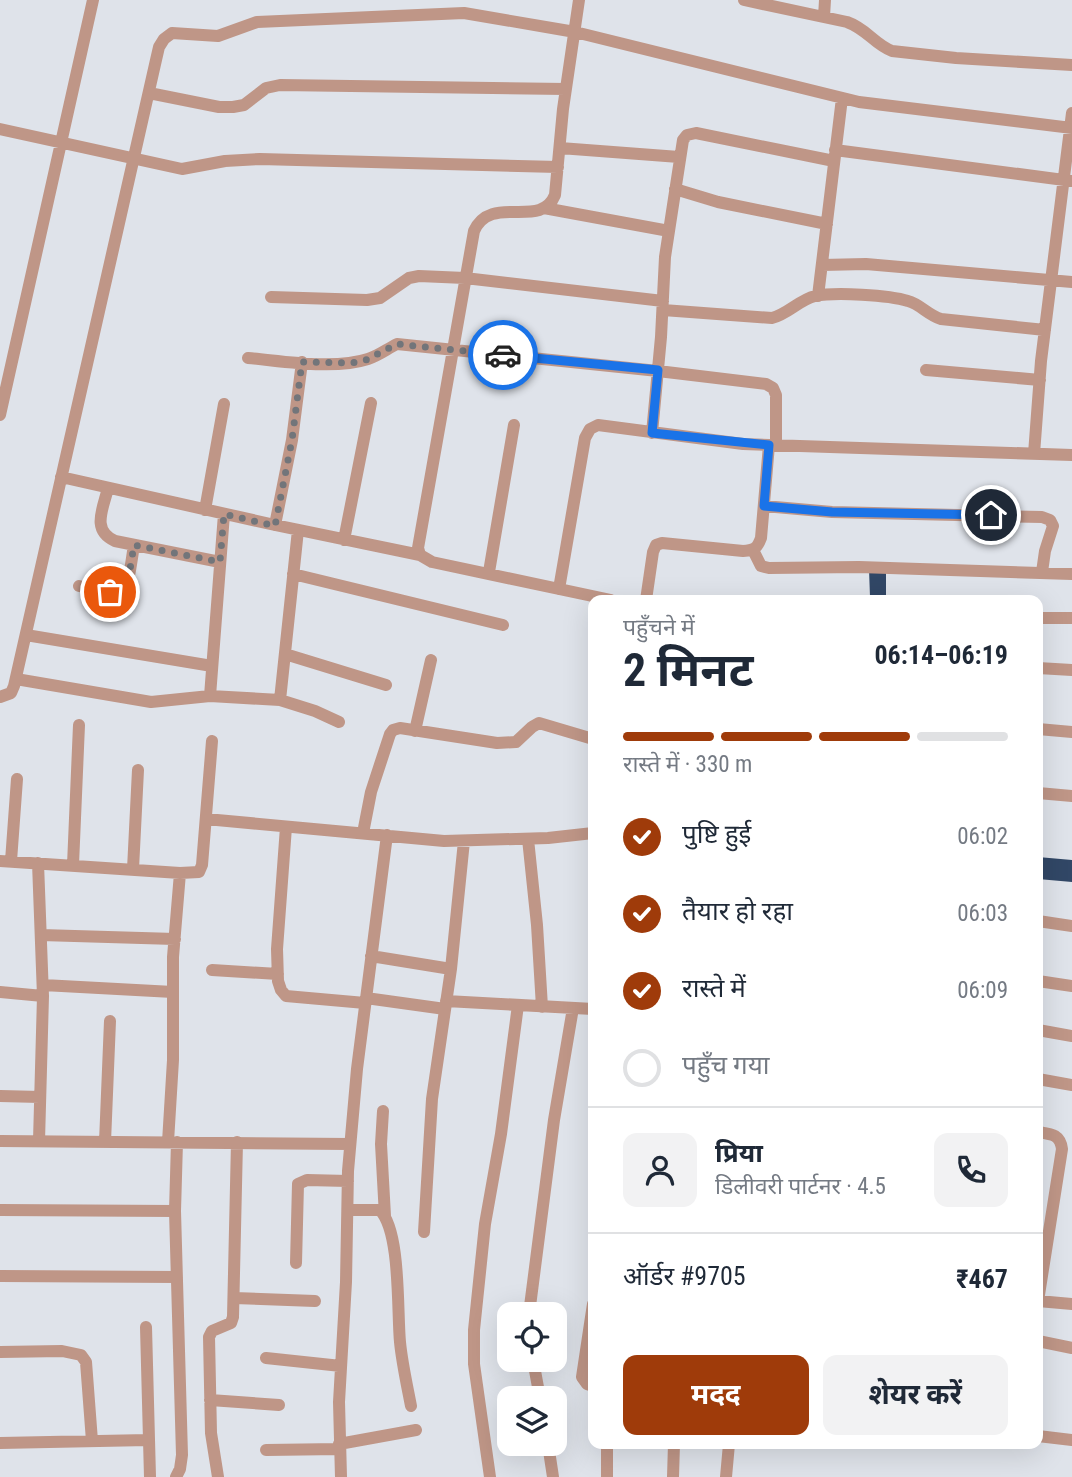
<!DOCTYPE html>
<html lang="hi">
<meta charset="utf-8">
<style>
body{margin:0;font-family:"Roboto Condensed","Noto Sans Devanagari",sans-serif;background:#f2f2f3;color:#1f2937;height:100vh;display:flex;flex-direction:column;font-size:26px;white-space:nowrap}
*{box-sizing:border-box;margin:0}
p{font-size:23px;color:#747a83}
.icon{flex:none;width:38px;height:38px;fill:none;stroke:currentColor;stroke-width:2;stroke-linecap:round;stroke-linejoin:round}
.map{position:relative;flex:1;overflow:hidden}
.panel{position:absolute;left:588px;top:595px;width:455px;height:854px;display:flex;flex-direction:column;background:#fff;border-radius:14px;box-shadow:0 7px 28px #0002}
.panel>*{flex:none}
.tools{position:absolute;left:497px;top:1302px;display:grid;gap:14px}
.tools a{display:grid;place-items:center;width:70px;height:70px;border-radius:14px;background:#fff;box-shadow:0 7px 28px #0002;font-size:35px}
.pin{position:absolute;display:grid;place-items:center;width:60px;height:60px;color:#fff;margin:-30px;border:4px solid #fff;border-radius:50%;box-shadow:0 2px 7px #0007}
.courier{position:absolute;display:grid;place-items:center;width:70px;height:70px;margin:-35px;border:5px solid #1a73e8;border-radius:50%;background:#fff;color:#222;box-shadow:0 2px 9px #0007}
.headline em{font-style:normal;font-weight:700}
.headline div{display:flex;flex-direction:column-reverse}
.headline{display:flex;align-items:center;justify-content:space-between;height:119px;padding:0 35px}
h1{font-size:46px;font-weight:700;line-height:52px}
.bar{display:grid;grid-template-columns:repeat(4,1fr);gap:10px 7px;align-content:center;height:84px;padding:0 35px}
.bar i{height:9px;border-radius:5px;background:#e0e1e3}
.bar .selected{background:#9f3b0a}
.bar p{grid-column:span 4}
.line{display:flex;align-items:center;gap:18px;padding:0 35px;border-top:2px solid #e0e1e3}
.line div{flex:1}
.round{display:grid;place-items:center;flex:none;width:74px;height:74px;border-radius:14px;background:#f2f2f3}
ol{padding:0 35px;list-style:none}
li{display:flex;align-items:center;gap:21px;height:77px}
li p{margin-inline-start:auto}
li .icon{padding:7px;border-radius:50%;background:#9f3b0a;color:#fff;stroke-width:4}
li:last-child{color:#747a83}
li i{width:38px;height:38px;border:4px solid #e0e1e3;border-radius:50%}
.action{display:flex;gap:14px;margin-top:auto;padding:14px 35px}
.action a{flex:1;height:80px;border-radius:14px;background:#9f3b0a;color:#fff;font-size:28px;font-weight:700;line-height:80px;text-align:center}
.action a+a{background:#f2f2f3;color:#1f2937}
.map>svg:first-child{display:block}
</style>
<div class="map">
<svg width="1072" height="1477" viewBox="0 0 1072 1477">
<rect width="100%" height="100%" fill="#dfe3ea"/>
<path fill="#314766" d="M869 569H886V597H870Z
M1038 857 1072 860V882L1038 879Z"/>
<g fill="none" stroke-linecap="round" stroke-linejoin="round">
<path stroke="#bf9687" stroke-width="12" d="M579 0 563 109 555 195C541 230 491 193 474 231L418 548 420 555 432 562 611 600
M744 0 847 22C867 29 874 44 892 51L956 58 1072 65
M824 17 825 0
M149 93 219 107H233L244 105 266 88 280 85 566 89
M0 129 182 169 225 161 260 159 558 167
M560 148 679 157
M835 150 1072 181
M675 189 718 202 827 224
M544 208 669 231
M822 265 866 264 1072 282
M818 296 842 98
M271 297 367 300 380 298 409 278 419 276 465 278 663 301
M663 310 772 318C788 314 799 300 815 296 835 292 889 295 908 301 920 304 928 315 941 319L1045 330
M248 358C283 361 334 370 368 359 378 356 387 349 397 344L658 371 766 384 773 388 776 395V445
M926 370 1040 380
M0 415 93 0
M652 433 661 337 665 257 683 140 687 135 696 133 834 161
M1034 454 1041 361 1072 113
M61 477 275 525 420 555
M108 488C103 509 91 530 115 541L220 562
M764 506 832 512 1042 517 1050 520 1053 526 1045 551 1042 572
M205 510 224 404
M275 525 292 440 302 362
M344 540 371 403
M753 550 761 566 769 568 859 567 1072 574
M489 572 514 425
M293 574 503 625
M79 586C131 597 126 595 134 545
M559 589 585 438 590 429 598 425 743 444 1072 455
M646 600 653 552 656 545 662 543 743 551C754 550 757 549 761 538L769 445
M1038 618H1072
M26 635 212 666
M285 654 386 685
M1038 668 1072 670
M16 679 151 702 210 696 280 700 315 711 339 722
M210 696 224 514
M0 697 11 693 14 686 156 60 159 47 164 39 172 33 218 36 257 22 464 13 575 32 859 102 1072 128
M280 700 298 530
M1038 729 1072 732
M415 731 431 660
M1038 793 1072 796
M206 819 444 841 548 838 593 833
M286 827 277 949 278 981 281 990 286 996 365 1003
M363 833 371 792 390 734 393 730 400 728 497 743 516 742 532 727 539 723 593 739
M528 839 537 925 542 1007
M0 861 180 873 199 872 202 865 212 741
M11 861 17 779
M38 863 43 996 39 1141
M73 865 79 725
M133 869 138 770
M1038 921 1072 926
M41 935 175 939
M371 956 451 969
M212 970 278 974
M1038 981 1072 986
M43 985 173 992
M0 992 43 996
M366 998 445 1009
M446 1001 593 1009
M1038 1030 1072 1036
M1038 1079 1072 1085
M0 1096 40 1097
M383 1111 381 1144 385 1216
M1038 1132C1051 1134 1060 1134 1062 1149L1038 1301
M0 1141 350 1144
M105 1142 110 1021
M168 1142 173 1060V957L180 873
M0 1210 175 1211
M348 1210H380C401 1232 397 1311 400 1342 402 1363 407 1385 411 1406
M424 1232 432 1099 451 969 464 841
M296 1263 298 1184 307 1180 348 1181
M0 1276 177 1277
M234 1298 315 1301
M1038 1301 1072 1304
M593 1304 582 1377 587 1384 593 1386
M529 1314 554 1120 573 1008
M146 1327 150 1477
M1038 1341 1072 1348
M0 1352 62 1351 81 1355 86 1362 92 1441
M266 1358 341 1366
M533 1360 540 1398
M210 1400 279 1405
M1038 1436 1072 1440
M0 1443 148 1440
M339 1444 416 1430
M548 1444 553 1477
M607 1444V1477
M266 1450 339 1449
M176 1477 180 1469 182 1455 175 1211 177 1142
M218 1477 211 1433 209 1337 212 1331 231 1323 233 1317 237 1142
M341 1477 339 1402 346 1282 348 1171 357 1069 387 835
M490 1477 474 1364V1330L485 1224 501 1134 518 1005
M673 1477 674 1444
M726 1477 729 1444"/>
</g>
<g fill="none" stroke-linecap="round" stroke-linejoin="round">
<path stroke="#72757a" stroke-width="7" stroke-dasharray="0 12.6" d="M110 592H118L128 582 134 545 220 562 224 514 275 526 292 440 302 362 351 363 366 360 397 344 503 355"/>
<path stroke="#1a73e8" stroke-width="9" d="M503 355 658 370 652 433 769 445 764 506 832 512 991 515"/>
</g>
</svg>
<div class="tools">
<a><svg class="icon" aria-label="locate" viewBox="0 0 24 24"><circle cx="12" cy="12" r="6"/><path d="M12 2v4M12 18v4M2 12h4M18 12h4"/></svg></a>
<a><svg class="icon" aria-label="layers" viewBox="0 0 24 24"><path d="M12 4l9 5-9 5-9-5zM3 14l9 5 9-5"/></svg></a>
</div>
<div class="pin" style="left:110px;top:592px;background:#ea580c"><svg class="icon" aria-label="bag" viewBox="0 0 24 24"><path d="M5 8h14l-1 12H6zM9 8a3 3 0 0 1 6 0"/></svg></div>
<div class="pin" style="left:991px;top:515px;background:#1f2937"><svg class="icon" aria-label="home" viewBox="0 0 24 24"><path d="M3 11l9-7 9 7M6 9v11h12V9"/></svg></div>
<div class="courier" style="left:503px;top:355px"><svg class="icon" aria-label="car" viewBox="0 0 24 24"><path d="M5 17H2v-5l4-1 3-4h7l3 4 3 1v5h-3M9 17h6M6 11h13"/><circle cx="7" cy="17" r="2"/><circle cx="17" cy="17" r="2"/></svg></div>
<section class="panel">
<div class="headline"><div><h1>2 मिनट</h1><p>पहुँचने में</p></div><em>06:14–06:19</em></div>
<div class="bar"><i class="selected"></i><i class="selected"></i><i class="selected"></i><i></i><p>रास्ते में · 330 m</p></div>
<ol>
<li><svg class="icon" aria-label="check" viewBox="0 0 24 24"><path d="M5 12l5 5 9-10"/></svg>पुष्टि हुई<p>06:02</p></li>
<li><svg class="icon" aria-label="check" viewBox="0 0 24 24"><path d="M5 12l5 5 9-10"/></svg>तैयार हो रहा<p>06:03</p></li>
<li><svg class="icon" aria-label="check" viewBox="0 0 24 24"><path d="M5 12l5 5 9-10"/></svg>रास्ते में<p>06:09</p></li>
<li><i></i>पहुँच गया</li>
</ol>
<div class="line" style="height:126px"><a class="round"><svg class="icon" aria-label="person" viewBox="0 0 24 24"><circle cx="12" cy="8" r="4"/><path d="M4 21q1-7 8-7t8 7"/></svg></a><div><b>प्रिया</b><p>डिलीवरी पार्टनर · 4.5</p></div><a class="round"><svg class="icon" aria-label="phone" viewBox="0 0 24 24"><path d="M5 4h4l2 5-3 2q2 4 5 5l2-3 5 2v4C11 20 4 13 5 4z"/></svg></a></div>
<div class="line" style="height:91px"><div>ऑर्डर #9705</div><b>₹467</b></div>
<div class="action"><a>मदद</a><a>शेयर करें</a></div>
</section>
</div>
